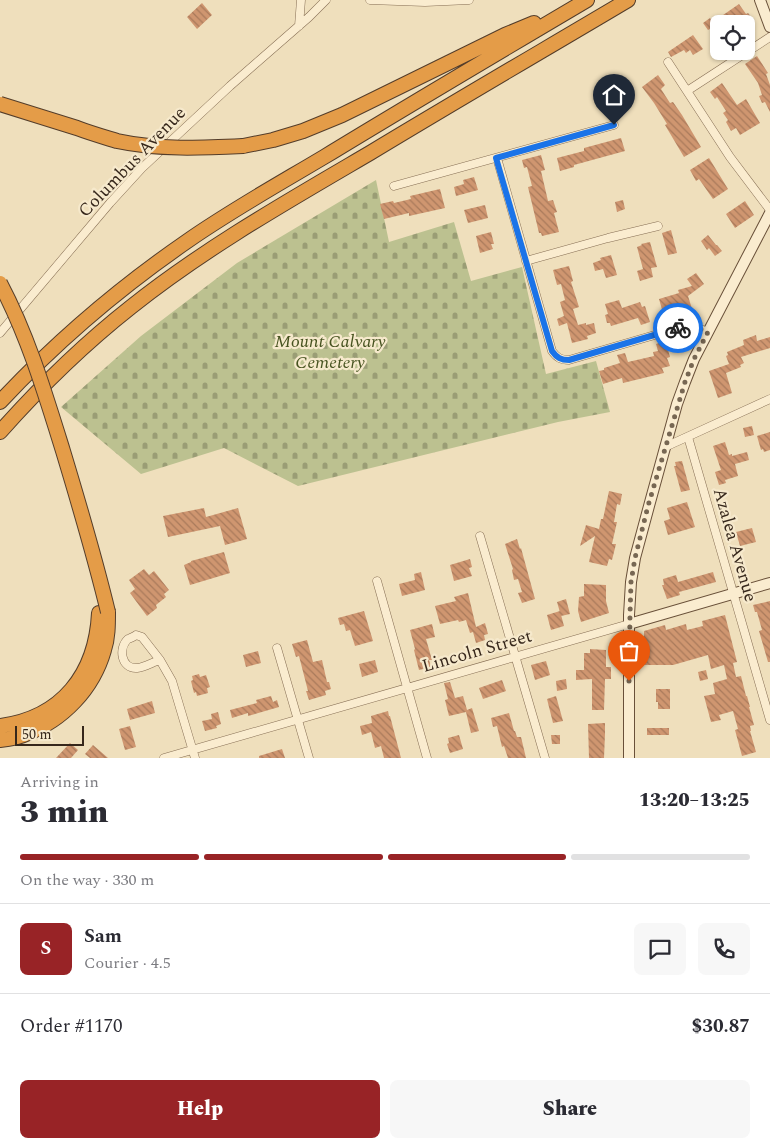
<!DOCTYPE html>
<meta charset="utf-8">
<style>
body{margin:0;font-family:Spectral,serif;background:#f7f7f7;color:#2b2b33;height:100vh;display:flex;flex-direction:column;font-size:19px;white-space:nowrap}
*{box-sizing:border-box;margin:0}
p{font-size:16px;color:#7c7c81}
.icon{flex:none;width:28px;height:28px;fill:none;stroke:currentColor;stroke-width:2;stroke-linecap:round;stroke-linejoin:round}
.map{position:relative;height:758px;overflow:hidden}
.drawer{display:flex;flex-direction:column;background:#fff;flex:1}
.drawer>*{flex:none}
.tools{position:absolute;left:710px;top:15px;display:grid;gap:10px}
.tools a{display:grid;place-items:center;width:45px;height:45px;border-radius:8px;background:#fff;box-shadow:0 1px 4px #0004;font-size:25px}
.scale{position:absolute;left:15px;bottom:12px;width:69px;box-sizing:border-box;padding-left:5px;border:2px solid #36271b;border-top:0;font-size:14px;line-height:18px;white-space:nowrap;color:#36271b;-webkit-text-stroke:4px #f6e9cc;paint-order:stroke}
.pin{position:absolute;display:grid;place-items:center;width:42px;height:42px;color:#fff;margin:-51px -21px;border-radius:50% 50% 50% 0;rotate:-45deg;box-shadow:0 0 5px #0007}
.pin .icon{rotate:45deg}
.courier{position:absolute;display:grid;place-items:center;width:50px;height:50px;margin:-25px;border:4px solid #1a73e8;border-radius:50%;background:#fff;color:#222;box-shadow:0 1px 6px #0007}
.headline em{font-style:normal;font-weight:800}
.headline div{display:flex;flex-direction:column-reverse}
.headline{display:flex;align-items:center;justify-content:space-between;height:85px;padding:0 20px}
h1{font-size:32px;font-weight:800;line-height:38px}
.bar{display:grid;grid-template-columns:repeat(4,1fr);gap:8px 5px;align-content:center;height:60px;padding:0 20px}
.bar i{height:6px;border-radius:4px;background:#e1e1e2}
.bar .selected{background:#982326}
.bar p{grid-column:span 4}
.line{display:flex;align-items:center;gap:12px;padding:0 20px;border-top:1px solid #e1e1e2}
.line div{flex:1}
.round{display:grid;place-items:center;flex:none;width:52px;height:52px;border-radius:8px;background:#f7f7f7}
.button{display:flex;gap:10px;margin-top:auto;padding:10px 20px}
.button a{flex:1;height:58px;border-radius:8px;background:#982326;color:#fff;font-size:20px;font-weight:800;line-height:58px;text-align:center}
.button a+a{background:#f7f7f7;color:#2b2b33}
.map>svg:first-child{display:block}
</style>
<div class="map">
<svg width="770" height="758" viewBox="0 0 770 758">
<defs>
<pattern id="cemetery-stones" width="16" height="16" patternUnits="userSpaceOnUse" patternTransform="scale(1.25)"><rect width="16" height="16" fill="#bcc190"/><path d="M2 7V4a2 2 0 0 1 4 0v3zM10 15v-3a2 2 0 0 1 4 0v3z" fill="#9a9d75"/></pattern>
<pattern id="building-back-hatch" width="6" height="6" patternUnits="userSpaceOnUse" patternTransform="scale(1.25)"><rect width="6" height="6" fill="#cf9670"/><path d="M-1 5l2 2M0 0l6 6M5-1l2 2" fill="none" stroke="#a97a5b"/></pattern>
</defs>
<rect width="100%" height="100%" fill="#efdfbc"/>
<path fill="url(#cemetery-stones)" d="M376 180 389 242 454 222 471 281 522 267 546 374 596 361 610 412 558 422 298 486 224 448 141 474 61 407 141 336 237 263Z"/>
<path fill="url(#building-back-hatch)" d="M202 3 212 15 197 29 187 17Z
M739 4 746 14 748 13 753 19 743 24H719V42L710 29 708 30 703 23 710 18 713 22Z
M693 35 703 49 693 55 690 50 686 53 684 50 671 57 668 52Z
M757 56 768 73 766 74 770 85V112L765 102 762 103 759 96 762 95 758 83 745 64Z
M658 75 665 85 661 89 670 103 673 102 682 115 701 147 684 157 665 125 667 124 654 103 642 87Z
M722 83 737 105 746 99 760 123 740 135 736 128 731 131 726 122 728 120 723 113 726 111 717 97 715 99 710 92Z
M621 138 625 151 574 165V167L560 171 557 158 584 151V148Z
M541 155 545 170 541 171 548 201 553 200 557 212 554 213 559 232 542 236 541 233H539L528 187 532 186 527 167 524 168 522 160Z
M709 158 728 189 713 199 699 179 696 181 690 170Z
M474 177 478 190 456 196 454 187 464 184 463 180Z
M440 189 445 208 409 216V213L384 219 380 204 393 201 394 203 411 199 410 196Z
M623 200 625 209 617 212 615 202Z
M745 201 754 215 735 228 726 214Z
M485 205 488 218 468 223 464 210Z
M671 230 677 253 668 255 662 233Z
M491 232 494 244H491L493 249 480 253 476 236Z
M708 235 716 245H717L722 251 715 256 709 248 707 250 701 241Z
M650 242 657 267 651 268 653 277 640 281 637 271 643 269 637 247 642 245 641 244Z
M611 255 617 275 606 278 603 269 595 271 593 263 601 260 600 258Z
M569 266 573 281 571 282 579 307 573 309 578 325 586 323V325L594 323 596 333 587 336 588 339 572 343 567 323 559 326 557 319 564 316 560 302 565 300 561 284 557 285 553 270Z
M696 273 704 284 688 296 693 312 683 314 682 307 663 313 659 299 679 293 678 290 692 286 687 279Z
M619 300 622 308 640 302 642 307 645 306 650 322 641 325 638 318 611 326 610 323H607L605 315 608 314 605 304Z
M756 335 757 341 770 337V348L741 357 744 363 740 365 741 367 726 373 732 393 718 398 709 371 729 364 726 356 728 355 727 352 744 345 743 340Z
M662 342 664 346H667L670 357 667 358 670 366 662 368 664 373 623 383 622 378 603 384 599 371 604 370V368L620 363 617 355 625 353 628 362 654 356 653 352 658 351 656 344Z
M752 426 754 435 745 437 743 428Z
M770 432V450L764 452 763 449 761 450 757 436Z
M725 442 729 455 732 454V456L747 452 749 460 735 464 738 476 725 480 726 483 719 485 715 472 721 470 713 446Z
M682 461 690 490 681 492 674 466H676L675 462Z
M609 491 622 494 620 505 617 504 614 522H617L612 544H616L612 560 609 559 607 566 589 562 595 536 580 546 586 525 599 529 601 519H603Z
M687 502 695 527 668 535 664 521 670 519 667 508Z
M204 508 206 517 238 508 247 539 225 545 220 526 168 537 163 516Z
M752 528 756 542 740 546 736 532Z
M517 539 520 549 521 548 535 599 522 603 518 593 522 592 518 579 514 580 512 570 513 569 505 544Z
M224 552 230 573 190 585 184 565 191 562V561Z
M470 559 472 567 469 568 472 576 454 581 450 565Z
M144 569 149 575 154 571 169 590 164 594 166 597 156 605 157 608 147 616 130 593 135 589 129 580Z
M421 572 425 590 402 596 399 584 415 580 414 574Z
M713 572 716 582 679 592 680 595 667 599 662 585H664L663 579 676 575 678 582Z
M584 584 606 585V601L609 613 581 622 578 611 579 597 584 596Z
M468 593 476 627 485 623 488 634 484 635 485 640 476 643 473 632 470 633 466 620 459 622 458 620 440 624 435 606 456 601 454 597Z
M566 599 570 614 561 616 557 602Z
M770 601V662H768L759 631 762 630 757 612H755L753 605Z
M364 611 373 641 355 646 350 630 346 631 344 624 340 625 338 618Z
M560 611 564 626 551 630 547 615Z
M725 615 737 662 733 663 736 677 741 676 746 696H747L750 707H749L754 725 750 726 751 731H750L756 752 742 756 735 730 738 729 733 711 719 715 721 720 711 722 704 696 715 694 713 683 727 679 724 665 711 669 708 655 673 665H644V631L665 625 666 630 686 624 687 630 703 626 702 621Z
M432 624 435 637 426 639 432 660H429L431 667 419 670 414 650 415 649 410 630Z
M307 640 313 662 322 660 327 682H329L331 689 325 691 326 695 309 700 306 691H308L299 656 296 657 292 644Z
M590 649 606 650V667H611V679H605L604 710H592V679L576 680V670H584V653H590Z
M258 651 261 663 246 667 243 655Z
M375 660 378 672 362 677 359 664Z
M546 661 550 675 535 680 531 665Z
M706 670 708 679 700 681 698 672Z
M199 674 200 677 206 675 210 687 207 688 208 693 197 696 196 692 194 693 191 681 193 680 192 676Z
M566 679 567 689 557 691 556 681Z
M502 680 506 691 483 699 479 688Z
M450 682 455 698 463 696 467 710 472 708 479 731 471 733 466 712 449 716 445 700 448 699 444 683Z
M656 689H670V709H658V702H656Z
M271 696 273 702 277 700 279 707 248 716V713L232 718 230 710 257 703 256 700Z
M556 696 563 721 553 723 547 699Z
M152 701 155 713 130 720 127 709Z
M388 711 389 716H390L401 758H384L381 746 375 748 371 732 362 735 360 726 372 723 371 716Z
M218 712 221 724 216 726 217 728 205 731 202 721 212 719 211 714Z
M509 713 514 731H515L517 737H521L526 758H508L504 746 502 747 497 726 493 727 491 718Z
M605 723V734L604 758H589L588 724Z
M130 726 136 747 125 750 119 729Z
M647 728H669V735H647Z
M459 735 463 749 450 753 447 744 449 743 448 738Z
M551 735H560V744H552Z
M70 743 78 750 71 758H56Z
M93 745 108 758H90L85 754Z
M282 749 285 758H259V756Z"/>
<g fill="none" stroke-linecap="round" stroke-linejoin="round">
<g stroke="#876f55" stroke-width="9">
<path id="street" d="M370 0 425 2 469 0
M299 26 301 0
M668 62 730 157 770 210
M687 91 770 37
M497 158 552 351C557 358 561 360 569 360L682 327C692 327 699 328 708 332
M394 186 614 125
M526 261 608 238 658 226
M0 333 110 203 142 168 230 86 309 17 326 0
M688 437 770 720
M665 447 770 399
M480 536 545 758
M377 581 427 758
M277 648 309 758
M160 660C153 662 145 667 137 668 121 669 118 648 128 639 129 639 135 636 136 635L142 637 160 660 172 681 195 758
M164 758 629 624"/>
</g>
<g stroke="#695039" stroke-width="12">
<path id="secondary" d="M760 0 770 27
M629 624 770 583
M629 758V615L631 582 635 558 649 506 677 404 685 382 694 359 770 213"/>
</g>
<g stroke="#543d2a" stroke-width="16">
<path id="highway" d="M243 146 273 140 303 131 342 115 505 35 534 23
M0 402C56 342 118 289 186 242 230 211 277 185 324 157 411 104 499 52 587 0
M0 432C40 387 84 344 131 307 205 248 288 201 370 153 456 101 542 51 628 0
M0 726C62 718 96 674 99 613
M0 740C9 739 18 738 26 734 63 720 93 689 104 650 108 638 108 625 108 612"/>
</g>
<use href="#street" stroke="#faeccf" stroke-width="8"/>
<use href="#secondary" stroke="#faeccf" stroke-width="10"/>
<use href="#highway" stroke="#e49c48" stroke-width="14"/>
<g stroke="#543d2a" stroke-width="16" stroke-linecap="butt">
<path id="highway-bridge" d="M0 104C26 112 51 120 77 128 90 133 104 137 117 141 159 150 201 148 243 146
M0 283C28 336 45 393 63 451 79 504 95 558 108 612"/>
</g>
<use href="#highway-bridge" stroke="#e49c48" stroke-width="14"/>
</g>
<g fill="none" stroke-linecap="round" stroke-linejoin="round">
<path stroke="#776753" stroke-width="5" stroke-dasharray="0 9" d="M629 681 630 615 631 582 635 558 648 506 685 382 694 359 708 332C698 328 689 325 678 328"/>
<path stroke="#1a73e8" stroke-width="6" d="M614 125 496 158 552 351C557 358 561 360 569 360L678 328"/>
</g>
<g text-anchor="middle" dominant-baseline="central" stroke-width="4.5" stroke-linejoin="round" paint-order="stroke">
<g font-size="18" fill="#36271b" stroke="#f6e9cc">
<text transform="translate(132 162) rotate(-46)">Columbus Avenue</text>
<text transform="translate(735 545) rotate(74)">Azalea Avenue</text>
<text transform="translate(477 651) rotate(-16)">Lincoln Street</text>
</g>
<g font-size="18" font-style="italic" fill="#475320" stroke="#f6e9cc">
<text x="330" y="341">Mount Calvary<tspan x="330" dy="21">Cemetery</tspan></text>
</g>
</g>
</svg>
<div class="tools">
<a><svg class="icon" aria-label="locate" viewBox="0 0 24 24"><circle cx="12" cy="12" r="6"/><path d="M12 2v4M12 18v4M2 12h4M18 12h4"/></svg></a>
</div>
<div class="scale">50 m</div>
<div class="pin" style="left:629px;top:681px;background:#ea580c"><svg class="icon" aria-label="bag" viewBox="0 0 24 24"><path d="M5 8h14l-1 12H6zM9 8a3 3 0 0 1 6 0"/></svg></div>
<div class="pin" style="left:614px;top:125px;background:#1f2937"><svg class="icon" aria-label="home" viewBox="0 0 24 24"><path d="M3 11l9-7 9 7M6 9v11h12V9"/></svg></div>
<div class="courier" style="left:678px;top:328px"><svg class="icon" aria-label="bike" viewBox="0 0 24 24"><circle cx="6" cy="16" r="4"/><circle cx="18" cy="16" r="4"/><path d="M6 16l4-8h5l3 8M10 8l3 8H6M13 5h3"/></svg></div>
</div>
<section class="drawer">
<div class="headline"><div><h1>3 min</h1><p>Arriving in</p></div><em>13:20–13:25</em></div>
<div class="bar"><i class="selected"></i><i class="selected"></i><i class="selected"></i><i></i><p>On the way · 330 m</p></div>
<div class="line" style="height:90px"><b class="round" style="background:#982326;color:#fff">S</b><div><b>Sam</b><p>Courier · 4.5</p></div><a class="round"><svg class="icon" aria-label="chat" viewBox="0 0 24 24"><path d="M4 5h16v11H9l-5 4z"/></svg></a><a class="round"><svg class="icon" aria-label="phone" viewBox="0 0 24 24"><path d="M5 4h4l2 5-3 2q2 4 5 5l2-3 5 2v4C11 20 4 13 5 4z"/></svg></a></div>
<div class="line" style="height:65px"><div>Order #1170</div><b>$30.87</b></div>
<div class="button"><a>Help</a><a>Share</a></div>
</section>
